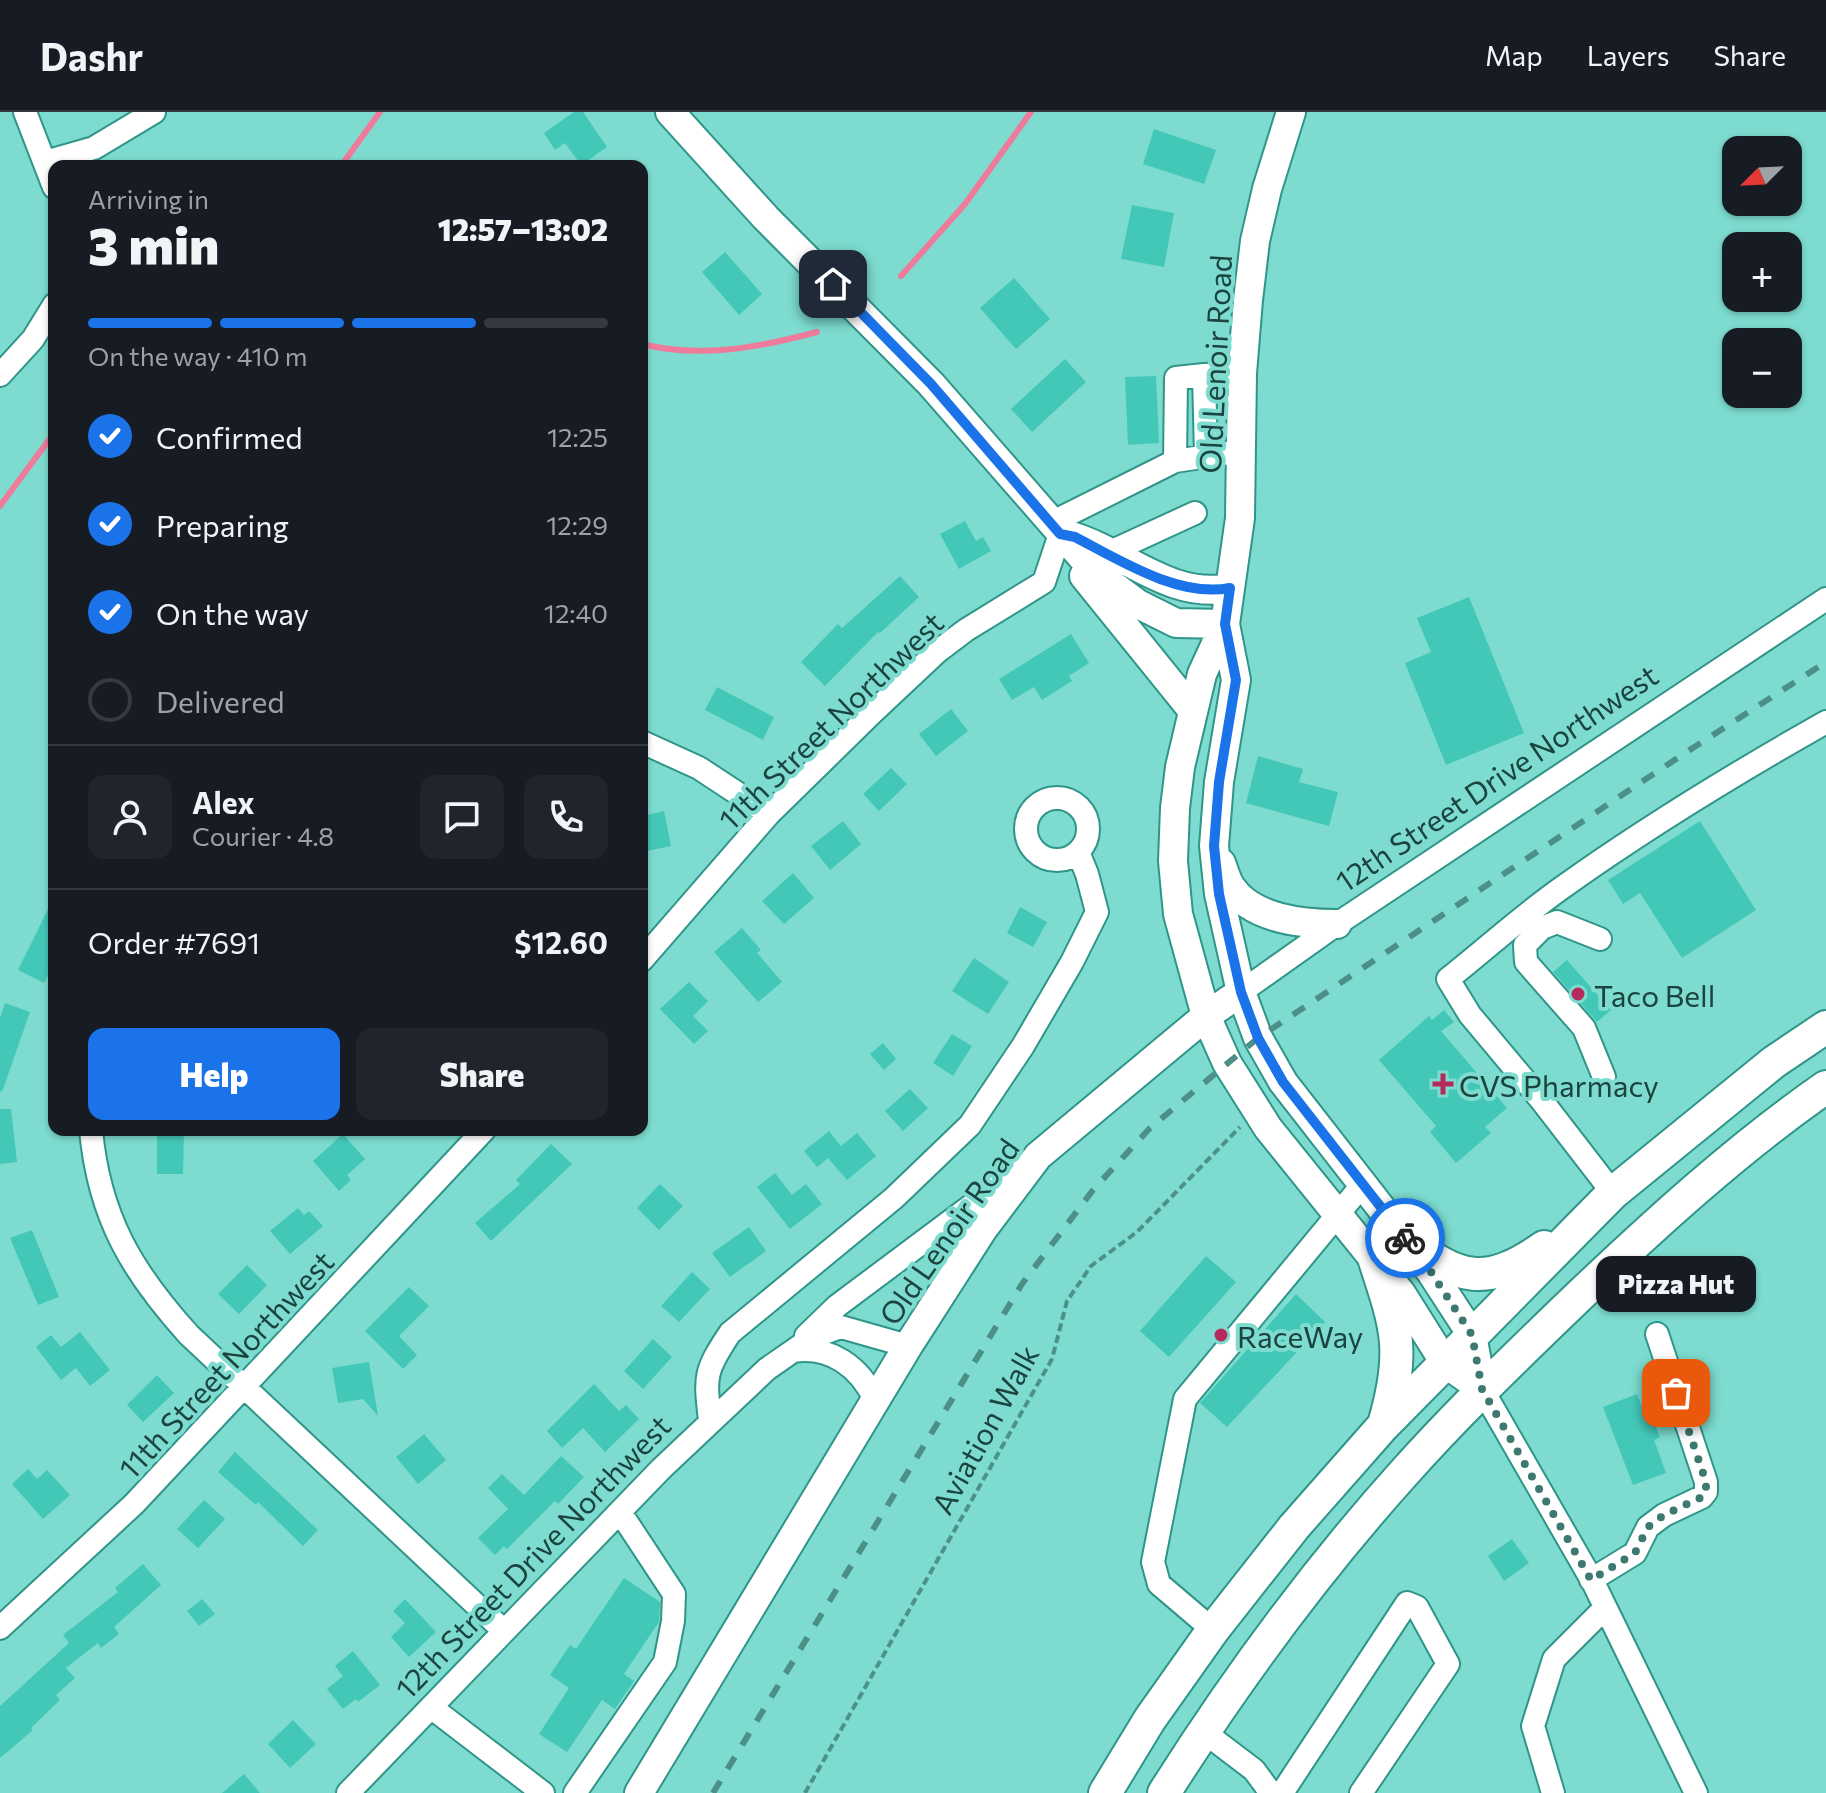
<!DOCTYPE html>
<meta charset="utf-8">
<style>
body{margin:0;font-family:Commissioner,sans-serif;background:#20242c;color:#f1f3f6;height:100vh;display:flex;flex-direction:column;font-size:30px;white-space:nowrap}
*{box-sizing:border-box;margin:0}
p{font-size:26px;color:#9ea1a6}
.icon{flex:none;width:44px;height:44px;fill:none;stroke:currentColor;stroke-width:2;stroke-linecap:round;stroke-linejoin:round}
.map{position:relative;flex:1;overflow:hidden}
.sheet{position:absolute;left:48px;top:48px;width:600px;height:976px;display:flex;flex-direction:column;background:#171b24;border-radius:16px;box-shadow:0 2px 6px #0004}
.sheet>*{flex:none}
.needle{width:52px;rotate:246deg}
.fabs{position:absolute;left:1722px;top:24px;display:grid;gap:16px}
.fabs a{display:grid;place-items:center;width:80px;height:80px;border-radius:16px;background:#171b24;box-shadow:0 2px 6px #0004;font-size:40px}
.pin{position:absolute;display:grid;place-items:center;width:68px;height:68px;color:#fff;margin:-34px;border-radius:16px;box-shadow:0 4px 12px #0006}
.courier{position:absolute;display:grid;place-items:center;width:80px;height:80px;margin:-40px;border:6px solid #1a73e8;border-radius:50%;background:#fff;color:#222;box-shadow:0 2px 10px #0007}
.bubble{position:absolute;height:56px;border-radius:16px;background:#171b24;box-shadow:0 2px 6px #0004;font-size:26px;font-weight:800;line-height:56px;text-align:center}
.overview em{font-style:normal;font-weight:800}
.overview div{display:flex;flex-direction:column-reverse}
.overview{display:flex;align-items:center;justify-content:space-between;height:136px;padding:0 40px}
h1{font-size:52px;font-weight:800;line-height:60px}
.bar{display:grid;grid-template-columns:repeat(4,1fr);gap:12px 8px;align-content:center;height:96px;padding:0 40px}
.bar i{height:10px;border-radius:6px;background:#363941}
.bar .current{background:#1a73e8}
.bar p{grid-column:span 4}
.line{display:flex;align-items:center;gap:20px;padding:0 40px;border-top:2px solid #363941}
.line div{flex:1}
.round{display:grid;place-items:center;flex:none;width:84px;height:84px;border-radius:16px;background:#20242c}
ol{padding:0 40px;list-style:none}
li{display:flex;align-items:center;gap:24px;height:88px}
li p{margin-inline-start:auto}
li .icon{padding:8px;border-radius:50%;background:#1a73e8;color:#fff;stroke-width:4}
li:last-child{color:#9ea1a6}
li i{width:44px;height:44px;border:4px solid #363941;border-radius:50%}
.cta{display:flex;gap:16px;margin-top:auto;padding:16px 40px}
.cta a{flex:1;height:92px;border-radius:16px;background:#1a73e8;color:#fff;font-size:32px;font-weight:800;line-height:92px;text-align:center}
.cta a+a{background:#20242c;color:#f1f3f6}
header{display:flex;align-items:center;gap:48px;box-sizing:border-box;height:112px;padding:0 40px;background:#171b24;border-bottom:2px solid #363941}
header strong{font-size:38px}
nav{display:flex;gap:44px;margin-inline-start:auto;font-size:28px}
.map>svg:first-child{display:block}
</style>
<header>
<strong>Dashr</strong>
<nav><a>Map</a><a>Layers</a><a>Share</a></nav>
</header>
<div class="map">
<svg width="1826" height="1681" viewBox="0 0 1826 1681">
<rect width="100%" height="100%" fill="#7ddccf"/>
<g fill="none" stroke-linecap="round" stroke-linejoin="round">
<path stroke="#ee7b9b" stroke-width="6" d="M341 54 380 0
M901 164 965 92 1031 0
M642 232C700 247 761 235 817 220
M0 394 54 321"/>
</g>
<path fill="#43c8b8" d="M574 0H583L607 35 581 53 565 31 555 38 544 21Z
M1154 17 1216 38 1204 72 1143 52Z
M1132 93 1174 101 1164 155 1121 147Z
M725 140 762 182 739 203 702 160Z
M1014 166 1050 207 1016 237 980 196Z
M1065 247 1086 270 1032 320 1011 297Z
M1156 264 1159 331 1128 333 1125 265Z
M965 409 976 429 983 425 991 439 959 457 940 422Z
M900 464 919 485 880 521 878 520 825 574 801 550 838 512 842 516Z
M1469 485 1524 621 1446 653 1405 551 1431 540 1417 506Z
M1071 522 1089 551 1069 564 1072 569 1042 588 1034 575 1012 588 999 567Z
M717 575 774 605 763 628 705 598Z
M951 597 968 619 936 644 919 622Z
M1258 644 1303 657 1299 670 1338 680 1329 714 1246 691Z
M891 656 907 672 879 699 863 682Z
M664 699 671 734 642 740V704Z
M843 709 861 732 830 758 811 734Z
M1700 709 1756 798 1682 846 1640 781 1623 792 1608 768Z
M793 761 814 786 784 812 762 789Z
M54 785V851L44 871 18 858Z
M1020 795 1047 810 1033 835 1007 821Z
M742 816 761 838 757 841 782 870 758 890 714 840Z
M974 846 1009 870 988 902 952 879Z
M1567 848 1611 898 1597 910 1553 860Z
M689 870 708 889 693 904 708 919 694 932 660 897Z
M5 891 30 900 2 980 0 979V906Z
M1444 898 1454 910 1441 919 1507 996 1485 1015 1491 1021 1456 1051 1430 1020 1436 1014 1379 948 1429 904 1432 908Z
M952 922 972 934 953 964 933 951Z
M883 931 896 947 884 958 870 942Z
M910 977 928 996 903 1019 885 999Z
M0 997H11L17 1050 0 1052Z
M157 1018H184L183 1062H157Z
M829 1019 841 1034 857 1021 876 1044 847 1068 828 1046 817 1055 804 1039Z
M343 1022 365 1047 347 1063 351 1068 339 1079 313 1049Z
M551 1032 572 1052 491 1129 475 1111 520 1072 516 1068Z
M775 1061 792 1083 806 1072 822 1092 790 1117 757 1075Z
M660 1072 683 1094 659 1118 637 1096Z
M298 1096 304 1103 309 1099 323 1114 290 1142 270 1119Z
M749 1115 766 1139 730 1165 712 1141Z
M32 1118 59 1185 38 1193 10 1126Z
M1206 1144 1236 1170 1169 1245 1140 1219Z
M247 1153 267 1173 239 1202 218 1182Z
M692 1160 710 1177 679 1210 661 1194Z
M409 1175 429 1194 399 1224 417 1243 403 1257 365 1219Z
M1296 1182 1325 1210 1227 1315 1200 1291Z
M80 1220 110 1258 90 1274 76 1256 61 1268 36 1235 51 1223 61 1235Z
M653 1227 672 1245 643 1277 624 1259Z
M369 1250 378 1304 363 1287 338 1291 332 1256Z
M157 1263 174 1281 143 1310 127 1293Z
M594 1272 619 1299 626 1293 639 1307 605 1340 583 1316 562 1336 547 1319Z
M1637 1282 1646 1305 1651 1303 1660 1325 1654 1328 1666 1361 1633 1373 1603 1295Z
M424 1322 446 1348 418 1372 396 1345Z
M235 1340 318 1418 303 1434 258 1390 256 1393 218 1360Z
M561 1344 584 1365 558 1392 555 1389 507 1437 504 1434 495 1443 478 1426 508 1397 488 1376 502 1362 524 1383Z
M28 1357 37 1367 47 1358 70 1383 43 1407 12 1372Z
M204 1388 225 1407 198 1436 177 1417Z
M1512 1427 1529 1451 1504 1469 1488 1444Z
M143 1452 161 1473 114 1515 119 1522 101 1536 98 1531 66 1556 75 1566 56 1583 60 1588 31 1616 33 1618 0 1646V1594L69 1531 63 1523 118 1480 115 1476Z
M624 1466 660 1490 659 1510 624 1562 634 1569 615 1597 602 1588 567 1640 539 1622 569 1576 550 1563 570 1533 576 1537Z
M202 1487 215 1502 199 1514 187 1499Z
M405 1487 436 1520 409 1545 391 1525 405 1511 393 1499Z
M353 1539 380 1573 358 1590 356 1587 343 1597 327 1577 343 1564 335 1554Z
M293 1608 316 1632 290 1656 268 1632Z
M244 1662 260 1681H222Z"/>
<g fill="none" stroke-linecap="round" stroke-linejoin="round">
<g stroke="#2f9589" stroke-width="26">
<path id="minor" d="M25 0 54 75
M45 50 94 36 154 0
M0 263 33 227 54 193
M1206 343 1204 263 1242 261
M1175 349 1176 266 1204 263
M1051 411 1175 349 1242 339
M1108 441 1195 401
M642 630 699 656 769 702
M1026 717a31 31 0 1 1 62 0a31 31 0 1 1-62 0Z
M1600 827 1557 810 1542 816 1525 833 1526 850 1584 916 1604 965
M642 848 769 702 871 602 937 540 966 518 1044 470 1060 422
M1241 880 1337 812 1826 487
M91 1018C99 1105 132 1160 189 1223L504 1519
M1613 1081 1542 989 1470 903 1448 867C1486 837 1523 803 1563 775 1647 715 1736 661 1826 610
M806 1224 837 1194 1019 1058
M793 1239C830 1233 860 1255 875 1288
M1482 1277 1593 1470 1696 1681
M710 1309C705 1264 704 1260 730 1221L894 1086 970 1013 1023 934 1072 850 1097 800 1087 762 1078 740
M1591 1468 1635 1441 1648 1415 1664 1403 1702 1385 1706 1380V1370L1657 1222
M0 1516 134 1392 484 1018
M1213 1518 1159 1472 1153 1450 1185 1287 1363 1072
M432 1596 543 1681
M1204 1620 1254 1658 1271 1681
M348 1681 661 1357 767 1257 813 1225 841 1215 908 1234
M575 1681 665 1550 673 1509 674 1482 620 1400
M1282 1681 1407 1491 1417 1495 1448 1552 1361 1681
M1553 1681 1533 1614 1554 1547 1605 1496"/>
</g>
<g stroke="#2f9589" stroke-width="32">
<path id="major" d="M670 0 766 106 931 272 1096 461 1138 492 1176 511 1225 512
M1291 0 1267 77 1255 129 1248 188 1242 261 1240 406 1225 512 1202 562 1180 655 1175 696 1173 749 1178 802 1206 904 1227 951 1268 1016 1401 1181 1445 1251 1482 1277
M1071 424C1125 440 1170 488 1230 476
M1084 464 1193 599
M1225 512 1236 568 1219 670 1214 734 1219 782 1241 880 1258 926 1283 970 1431 1160 1472 1223 1482 1277
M1221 751C1224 758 1226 768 1231 775 1252 807 1303 812 1337 812
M639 1681 908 1234 983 1117 1038 1044 1206 904 1241 880"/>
</g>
<g stroke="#2f9589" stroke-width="36">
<path id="highway" d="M1406 1127C1459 1168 1486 1176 1544 1135
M1375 1149C1397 1216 1405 1239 1385 1309
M1105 1681 1150 1607 1213 1518 1294 1415 1383 1314 1613 1081 1774 950 1826 915
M1164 1681C1235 1569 1314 1461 1403 1362 1458 1300 1518 1243 1577 1186 1655 1112 1738 1036 1826 975"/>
</g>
<path stroke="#4d9288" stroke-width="4" stroke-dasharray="8 4" stroke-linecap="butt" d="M805 1681 1052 1247 1067 1189 1091 1154 1137 1120 1240 1015"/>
<use href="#minor" stroke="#fff" stroke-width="22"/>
<use href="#major" stroke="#fff" stroke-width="28"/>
<use href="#highway" stroke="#fff" stroke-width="32"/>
<path stroke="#4c8f86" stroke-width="6" stroke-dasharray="14 14" stroke-linecap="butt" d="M713 1681 1022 1172 1093 1078 1150 1016 1258 926 1682 643 1826 550"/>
</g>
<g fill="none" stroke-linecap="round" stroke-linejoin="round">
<path stroke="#3d7971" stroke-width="8" stroke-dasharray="0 14.4" d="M1405 1126 1431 1160 1472 1223 1482 1277 1591 1468 1635 1441 1648 1415 1664 1403 1702 1385 1706 1380V1370L1676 1281"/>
<path stroke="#1a73e8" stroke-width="10" d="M833 172 931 272 1060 422 1075 425C1119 448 1179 486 1230 476L1225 512 1236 568 1219 670 1214 734 1219 782 1241 880 1258 926 1283 970 1405 1126"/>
</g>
<g fill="#b6295d" stroke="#7ddccf" stroke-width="3">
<circle cx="1578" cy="882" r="8"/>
<path d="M1439 960h8v8h8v8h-8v8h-8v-8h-8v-8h8z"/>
<circle cx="1221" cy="1223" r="8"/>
</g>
<g text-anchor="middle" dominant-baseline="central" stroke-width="8" stroke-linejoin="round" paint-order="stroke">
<g font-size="30" fill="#1b443e" stroke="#7ddccf">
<text transform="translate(1214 252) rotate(-87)">Old Lenoir Road</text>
<text transform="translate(830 608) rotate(-44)">11th Street Northwest</text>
<text transform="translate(1496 665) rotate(-34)">12th Street Drive Northwest</text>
<text transform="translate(948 1119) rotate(-55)">Old Lenoir Road</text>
<text transform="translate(225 1252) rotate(-47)">11th Street Northwest</text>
<text transform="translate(984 1317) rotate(-61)">Aviation Walk</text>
<text transform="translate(532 1444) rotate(-46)">12th Street Drive Northwest</text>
</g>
<g font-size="30" fill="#1b443e" stroke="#7ddccf" text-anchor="start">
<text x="1594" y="882">Taco Bell</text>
<text x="1459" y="972">CVS Pharmacy</text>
<text x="1237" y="1223">RaceWay</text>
</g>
</g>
</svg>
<div class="fabs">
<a><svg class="needle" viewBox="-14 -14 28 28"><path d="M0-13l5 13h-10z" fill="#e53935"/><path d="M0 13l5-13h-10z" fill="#9ea1a6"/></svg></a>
<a>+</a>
<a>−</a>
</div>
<div class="pin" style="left:1676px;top:1281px;background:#ea580c"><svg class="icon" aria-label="bag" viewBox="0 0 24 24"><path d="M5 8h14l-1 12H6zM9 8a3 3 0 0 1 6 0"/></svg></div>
<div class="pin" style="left:833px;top:172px;background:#1f2937"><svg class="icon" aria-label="home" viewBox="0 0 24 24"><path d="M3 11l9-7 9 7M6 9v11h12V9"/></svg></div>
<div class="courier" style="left:1405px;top:1126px"><svg class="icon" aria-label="bike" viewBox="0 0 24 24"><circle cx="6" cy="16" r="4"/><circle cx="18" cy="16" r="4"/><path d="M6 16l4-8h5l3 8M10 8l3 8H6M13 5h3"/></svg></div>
<div class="bubble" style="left:1596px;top:1144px;width:160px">Pizza Hut</div>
<section class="sheet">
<div class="overview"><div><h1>3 min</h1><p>Arriving in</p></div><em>12:57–13:02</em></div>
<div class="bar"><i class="current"></i><i class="current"></i><i class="current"></i><i></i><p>On the way · 410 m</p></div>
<ol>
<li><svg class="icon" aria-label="check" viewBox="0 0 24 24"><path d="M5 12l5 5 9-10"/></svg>Confirmed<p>12:25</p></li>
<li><svg class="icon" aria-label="check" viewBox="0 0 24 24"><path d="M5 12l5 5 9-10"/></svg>Preparing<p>12:29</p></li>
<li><svg class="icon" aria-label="check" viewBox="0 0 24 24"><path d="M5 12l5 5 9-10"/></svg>On the way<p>12:40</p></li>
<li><i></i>Delivered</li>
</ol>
<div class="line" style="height:144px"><a class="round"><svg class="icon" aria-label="person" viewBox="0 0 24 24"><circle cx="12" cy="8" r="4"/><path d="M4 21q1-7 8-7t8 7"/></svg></a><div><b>Alex</b><p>Courier · 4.8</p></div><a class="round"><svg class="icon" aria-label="chat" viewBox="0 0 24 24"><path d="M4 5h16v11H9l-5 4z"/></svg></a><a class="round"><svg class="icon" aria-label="phone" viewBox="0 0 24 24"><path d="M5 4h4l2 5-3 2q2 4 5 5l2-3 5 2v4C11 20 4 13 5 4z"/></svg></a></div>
<div class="line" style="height:104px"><div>Order #7691</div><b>$12.60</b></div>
<div class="cta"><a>Help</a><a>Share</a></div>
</section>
</div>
